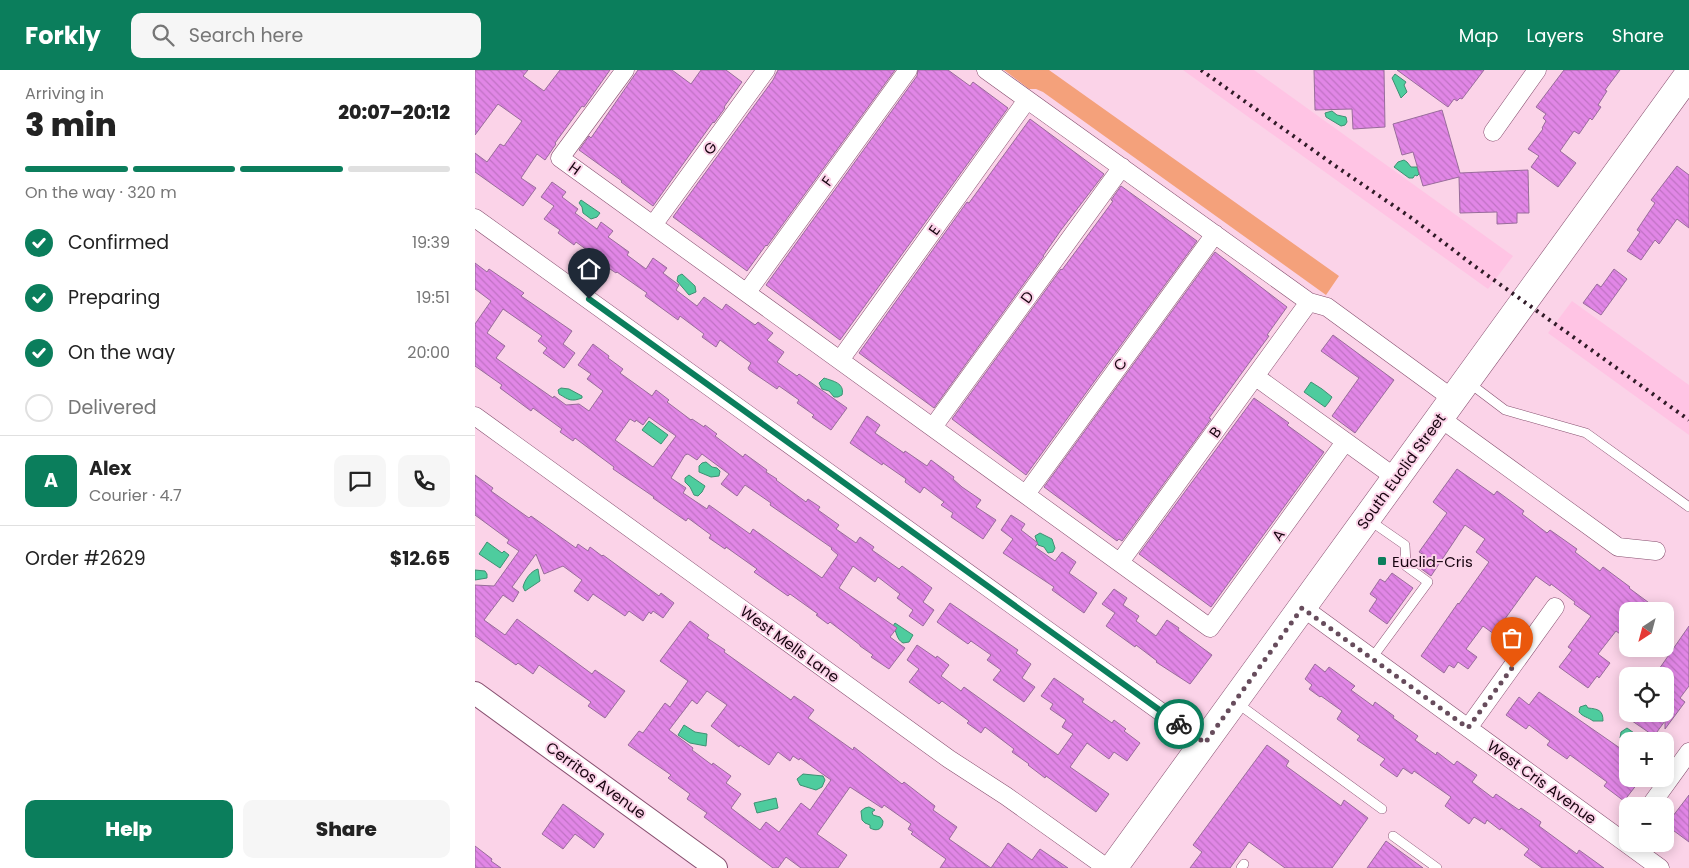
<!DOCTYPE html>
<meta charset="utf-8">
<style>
body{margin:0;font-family:Poppins,sans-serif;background:#f6f6f6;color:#222;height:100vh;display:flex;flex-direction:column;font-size:19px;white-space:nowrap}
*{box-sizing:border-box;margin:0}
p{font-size:16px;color:#767676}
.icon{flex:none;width:28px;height:28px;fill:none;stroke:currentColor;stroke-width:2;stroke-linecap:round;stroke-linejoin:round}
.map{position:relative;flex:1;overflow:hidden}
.drawer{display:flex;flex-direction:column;background:#fff;width:475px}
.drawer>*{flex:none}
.needle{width:32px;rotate:216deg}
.controls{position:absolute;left:1144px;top:532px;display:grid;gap:10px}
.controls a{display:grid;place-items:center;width:55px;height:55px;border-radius:10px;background:#fff;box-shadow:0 2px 12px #0003;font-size:25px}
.pin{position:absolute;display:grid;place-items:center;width:42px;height:42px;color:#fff;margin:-51px -21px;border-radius:50% 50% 50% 0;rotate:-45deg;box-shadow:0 0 5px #0007}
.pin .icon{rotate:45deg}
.courier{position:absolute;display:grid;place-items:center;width:50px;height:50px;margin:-25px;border:4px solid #0b7e5c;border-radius:50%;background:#fff;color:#222;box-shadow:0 1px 6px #0007}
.overview em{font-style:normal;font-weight:800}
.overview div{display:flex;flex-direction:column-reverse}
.overview{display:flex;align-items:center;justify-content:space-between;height:85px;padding:0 25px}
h1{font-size:32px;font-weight:800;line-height:38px}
.bar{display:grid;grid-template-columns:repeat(4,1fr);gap:8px 5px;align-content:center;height:60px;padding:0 25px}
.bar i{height:6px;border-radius:4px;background:#e0e0e0}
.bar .on{background:#0b7e5c}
.bar p{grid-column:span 4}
.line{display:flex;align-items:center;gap:12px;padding:0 25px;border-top:1px solid #e0e0e0}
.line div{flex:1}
.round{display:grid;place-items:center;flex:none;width:52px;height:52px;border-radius:10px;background:#f6f6f6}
ol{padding:0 25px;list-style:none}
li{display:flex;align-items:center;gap:15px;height:55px}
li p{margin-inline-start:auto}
li .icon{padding:5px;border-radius:50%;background:#0b7e5c;color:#fff;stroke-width:4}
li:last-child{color:#767676}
li i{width:28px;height:28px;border:2px solid #e0e0e0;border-radius:50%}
.primary-button{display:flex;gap:10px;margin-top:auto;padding:10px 25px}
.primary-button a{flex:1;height:58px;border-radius:10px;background:#0b7e5c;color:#fff;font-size:20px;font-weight:800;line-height:58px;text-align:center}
.primary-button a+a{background:#f6f6f6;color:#222}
header{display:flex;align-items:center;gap:30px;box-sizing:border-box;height:70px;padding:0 25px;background:#0b7e5c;color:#fff}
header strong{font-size:24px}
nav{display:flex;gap:28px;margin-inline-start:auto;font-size:18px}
.search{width:350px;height:45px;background:#f6f6f6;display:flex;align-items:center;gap:12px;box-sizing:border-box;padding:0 18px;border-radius:10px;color:#767676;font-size:19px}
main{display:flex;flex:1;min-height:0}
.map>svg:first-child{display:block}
</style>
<header>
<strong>Forkly</strong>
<div class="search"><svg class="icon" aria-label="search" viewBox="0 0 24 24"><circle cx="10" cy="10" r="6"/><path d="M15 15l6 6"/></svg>Search here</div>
<nav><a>Map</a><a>Layers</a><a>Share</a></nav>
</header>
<main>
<section class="drawer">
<div class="overview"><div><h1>3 min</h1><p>Arriving in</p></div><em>20:07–20:12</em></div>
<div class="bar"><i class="on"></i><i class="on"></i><i class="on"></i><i></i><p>On the way · 320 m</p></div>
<ol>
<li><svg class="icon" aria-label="check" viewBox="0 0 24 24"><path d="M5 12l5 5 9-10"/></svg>Confirmed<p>19:39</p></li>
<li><svg class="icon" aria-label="check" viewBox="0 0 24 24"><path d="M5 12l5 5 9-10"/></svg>Preparing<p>19:51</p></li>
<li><svg class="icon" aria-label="check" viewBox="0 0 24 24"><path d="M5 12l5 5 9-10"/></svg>On the way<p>20:00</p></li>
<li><i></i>Delivered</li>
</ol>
<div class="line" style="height:90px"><b class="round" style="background:#0b7e5c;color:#fff">A</b><div><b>Alex</b><p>Courier · 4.7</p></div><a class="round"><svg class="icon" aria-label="chat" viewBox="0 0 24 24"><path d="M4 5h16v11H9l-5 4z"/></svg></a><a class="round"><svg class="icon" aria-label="phone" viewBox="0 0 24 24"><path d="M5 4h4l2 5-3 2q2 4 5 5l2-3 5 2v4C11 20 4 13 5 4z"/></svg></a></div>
<div class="line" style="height:65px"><div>Order #2629</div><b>$12.65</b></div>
<div class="primary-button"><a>Help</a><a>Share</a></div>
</section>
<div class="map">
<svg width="1214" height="798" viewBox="0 0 1214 798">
<defs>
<pattern id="building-back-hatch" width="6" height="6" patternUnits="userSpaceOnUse" patternTransform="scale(1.25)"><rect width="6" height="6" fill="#e186e6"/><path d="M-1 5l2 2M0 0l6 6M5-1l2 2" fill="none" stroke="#c072c4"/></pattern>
</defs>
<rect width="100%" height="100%" fill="#fbd3e8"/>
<path fill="#ffc4e4" d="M708 0H779L1038 186 1013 219Z
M1097 231 1214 315V365L1073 263Z"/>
<path fill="#f4a17b" d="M529 0H574L864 206 851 225 568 22 561 19H554Z"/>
<path fill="#4ecc9e" stroke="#3e9073" d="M920 4 931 12 929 15 932 22 926 28 917 8Z
M857 41 862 45 871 47 872 52 870 55 866 56 851 47 850 43Z
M929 90 932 92 936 97H942L944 104 942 106 940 105 938 108H934L919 97 923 92Z
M106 130 125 143 122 147 116 149 108 143 107 137 104 133Z
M207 204 220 216 221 222 214 225 202 211 203 206Z
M349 308C358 311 370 313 367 325L363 327H359L354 321 347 319 344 313Z
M836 312 847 319 857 327 854 332 850 337 829 322Z
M86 318 94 319 107 326V328C96 332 94 330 84 324L83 320Z
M174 351 193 365 186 374 167 360Z
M231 392 237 397 242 398 245 401 244 406 236 407 224 402V396L227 393Z
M214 405 230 416 227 422 223 426 219 425 215 417 210 412V408Z
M565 463 577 469 580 478 578 482 573 483 569 477 563 475 560 466Z
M12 472 27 483 29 481 34 485 25 498 4 484Z
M63 499 65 511 50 521 48 517C50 509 56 501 63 499Z
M0 500 10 501 12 504V508L0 510Z
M420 553 438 565 434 572 428 573C421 569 422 562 418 556Z
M1111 635 1113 638C1123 639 1128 640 1128 651H1118C1113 647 1108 647 1104 642L1105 637Z
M209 655 220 662 232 664 231 676 215 673 203 665Z
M1152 658 1169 670 1168 671H1152V677L1151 676 1150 672 1145 668 1146 662Z
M328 704 348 706 350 710 347 717 341 720 325 715 322 709Z
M301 728 303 738 282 743 279 733Z
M394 737 400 740 397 742 398 745 405 747 408 751C408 759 402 762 395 758V755L390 753 387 750 386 741 390 738Z"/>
<path fill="url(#building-back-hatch)" stroke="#996c9b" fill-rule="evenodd" d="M0 0H53L48 6 69 21 85 0H135L109 37 107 36 80 73 81 74 70 90 62 84 46 108 61 118 48 136 0 102V83L12 92 25 74 29 76 47 51 23 34 0 65Z
M163 0H197L216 14 226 0H251L267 12 249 37 250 38 239 53 238 52 178 136 146 112 147 111 104 80 114 66 116 68Z
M303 0H420L292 176 291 175 272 201 198 147 298 10Z
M443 0H473L495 16 498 12 533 38 365 270 291 215 442 6Z
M839 0H909L910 57 878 59 877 39 840 40Z
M922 0H1009L987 29 985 28 982 31 979 29 973 37Z
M1089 0H1145L1130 20 1132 21 1123 35 1126 37 1117 50 1115 48 1104 64 1099 61 1085 81 1101 93 1083 117 1056 97 1064 86 1053 79 1068 59 1067 58 1071 51 1068 48 1071 44 1061 37Z
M967 40 985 103 1053 100 1054 143H1042V153L1022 154V142L985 143 984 107 948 116 938 82 927 85 918 54Z
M555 49 629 104 586 160 568 186H569L459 338 384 283 492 132 494 133Z
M1202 96 1214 105V158L1202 149 1184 174 1180 170 1166 190 1152 181 1165 162 1162 160 1180 133 1176 130Z
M77 112 91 122 87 127 103 139 100 143 122 159 126 152 138 161 133 167 154 182 152 185 171 199 178 188 192 198 188 203 204 215 201 220 222 236 229 227 247 240 251 234 280 255 283 252 298 263 292 270 309 282 302 292 322 306 324 304 372 338 356 360 337 347 339 345 322 333 324 330 304 316 302 319 274 300 273 298 276 293 245 270 241 277 227 267 229 264 205 246 203 250 170 226 172 223 142 202 141 203 129 195 130 193 101 172 99 175 83 163 85 160 69 149 79 136 66 127Z
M646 116 722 171 551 405 477 349 586 199 587 200 607 173 638 131 636 130Z
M740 182 812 237 792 265 794 266 774 293 734 348 736 349 647 471 644 469 642 471 569 417Z
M0 193 12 202 14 199 49 223 46 226 97 261 88 274 100 283 89 298 68 283 72 278 63 271 67 266 28 239 12 263 30 276 21 288 78 328 79 326 91 335 104 334 114 341 128 321 112 309 116 304 103 295 118 274 134 286 133 288 148 299 145 303 177 326 181 320 194 330 192 332 216 350 217 349 229 357 230 355 242 364 240 366 268 387 270 384 292 400 291 402 302 409 301 410 331 432 333 429 345 437 343 440 364 455 361 459 381 473 385 467 399 477 397 480 424 499 427 496 457 518 448 532 459 540 448 556 434 546 438 540 422 528 425 524 403 507 400 512 378 496 364 518 422 558 415 567 430 578 414 599 396 587 398 585 385 576V575L355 552 353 554 341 545 343 544 315 524 313 526 279 502 282 499 251 477 250 479 234 468 236 465 213 448 211 451 178 428 179 427 138 399 139 397 100 368 98 371 85 362 87 359 58 338 56 341 25 318 27 315 0 296V254L16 231 0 219ZM174 347 201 366 178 397 140 370 155 349 160 352 161 350 168 355ZM213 384 222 390 227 384 254 404 246 414 262 426 270 415 296 433 295 435 357 478 356 479 363 485 347 508 278 459 275 464 234 435 232 439 208 423 211 418 196 408 210 385Z
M1139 199 1152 209 1126 245 1108 233 1122 214 1126 217Z
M858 265 919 310 880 363 857 346 884 308 846 281Z
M779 328 814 353 812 355 849 382 736 537 664 484Z
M392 346 405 355 400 363 429 383 430 381 452 396 456 390 479 407 478 409 487 417 506 430 501 437 521 450 508 469 476 447 478 443 466 435 469 432 449 417 445 423 430 412 431 409 408 393 407 395 375 373Z
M982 399 1019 425 1022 421 1049 441 1047 444 1072 463 1075 460 1102 479 1100 482 1125 501 1128 497 1155 517 1154 518 1185 541H1152V569L1141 561 1123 584 1135 593 1124 608 1122 606 1113 618 1084 597 1097 580 1093 577 1116 546 1099 534 1100 532 1076 514 1075 516 1061 506 1019 564 1008 556 991 579 1002 587 993 599 983 592 979 598 974 595 969 603 946 586 983 533 984 534 1014 492 1001 482 1010 469 990 455 956 506 941 495 949 485 944 482 972 443 958 432Z
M0 405 18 418 16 421 54 448 56 446 101 478 103 474 113 481 115 477 127 486 128 485 184 526 186 523 199 533 188 548 178 541 176 544 174 542 168 551 154 541 150 546 118 524 113 531 99 521 107 510 88 496 69 504 61 484 37 517 44 522 38 532 28 525 9 550 30 565 42 549 117 604 120 600 150 621 130 648 113 636 116 632 64 595 58 604 43 593 41 595 0 566V515L19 516 44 481 32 473 34 470 0 445Z
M536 445 550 454 546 460 563 473 560 477 580 491 587 482 601 492 594 503 622 523 609 543 577 520 579 517 528 483 538 469 526 460Z
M917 503 938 518 912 554 894 541 902 529 895 524 905 509 910 512Z
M639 519 652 528 648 535 664 546 661 551 681 566 692 550 704 558 703 560 737 585 715 614 681 592 682 591 661 575 660 577 631 556 640 543 627 534Z
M475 533 543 580 541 583 556 594 547 608 560 617 549 632 518 610 526 600 512 590 516 585 496 571 493 574 462 552Z
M215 551 234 565 232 568 250 580 249 582 316 630 319 626 339 640 333 648 378 680 379 677 427 714 429 712 460 736 458 740 482 757 474 769 516 798H465L471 789 436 764 438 762 433 759 436 754 409 735 407 738 375 717 342 764 372 785 363 798H326L311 787 303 798H298L229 747 232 743 212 729 215 724 193 708 196 705 153 675 164 661 168 663 190 633 195 637 213 611 185 591ZM232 621 252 635 236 656 264 677 265 675 294 695 303 682 315 691 318 686 324 690 325 688 356 710 335 740 326 733 304 762 291 752 285 760 256 738 266 724 251 713 256 706 238 693 237 695 217 680 218 678 194 660 217 630 222 634Z
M1214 556V616L1205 628 1210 632 1190 659V651L1179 666 1147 644H1190V606L1182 602Z
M442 575 461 588 462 586 474 595 466 606 486 621 489 617 583 685 598 664 587 657 591 650 575 639 578 634 566 626 579 608 609 629 607 632 637 653 639 650 651 659 649 661 665 673 652 691 639 682 634 689 612 673 595 697 634 724 621 742 571 706 570 708 553 695 554 694 537 682 539 679 510 657 506 663 492 653 494 651 467 631 464 634 434 612 444 599 432 590Z
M840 594 850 602 854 597 880 616 876 620 898 636 900 632 919 646 918 648 943 666 940 670 961 685 962 682 979 695 982 691 1002 705 997 712 1018 728 1021 724 1044 740 1046 738 1066 752 1064 756 1102 784 1104 780 1129 798H1067L1049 785 1054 779 1026 758 1025 760 1012 750 1010 754 999 747 994 754 970 736 976 727 939 701 937 704 928 698 922 707 905 695 910 689 882 670 885 666 862 649 867 641 846 626 845 627 834 619 837 615 830 609Z
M1064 622 1152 683V709H1166L1149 731 1129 716 1132 712 1106 693 1095 685 1092 689 1072 675 1075 671 1054 655 1051 659 1031 645 1044 627 1054 635Z
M792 675 814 691 811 696 866 736 869 730 893 748 857 798H810L774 772 755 798H715L727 782 718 775Z
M1214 725V772L1191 755Z
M88 734 129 764 119 778 100 764 88 779 67 764Z
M911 771 948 798H892Z
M533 773 557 790 565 779 593 798H516Z
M0 776 17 789 16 791 26 798H0Z"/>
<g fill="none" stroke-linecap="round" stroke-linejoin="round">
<g stroke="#874f6f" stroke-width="10">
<path id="service" d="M993 312 1030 340 1111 363 1214 437
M894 450 930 475 931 496 953 512 897 588
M762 633 907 739
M918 766 962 798
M766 798 769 794"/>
</g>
<g stroke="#874f6f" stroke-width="19">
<path id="minor" d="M150 0 85 88 735 558 870 372
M511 0 834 232 852 237 978 329
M1018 62 1062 0
M0 148 729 673
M178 155 291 0
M272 222 433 0
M365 290 552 30
M781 307 921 408
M0 346 474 689 531 726 632 798
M965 348 1143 477 1181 481
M458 357 647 97
M551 424 740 164
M645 492 834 232
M827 537 1185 798
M993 658 1080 537
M1175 736 1214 682"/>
</g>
<g stroke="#874f6f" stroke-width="24">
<path id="tertiary" d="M0 623 241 798"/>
</g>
<g stroke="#874f6f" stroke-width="29">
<path id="primary" d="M638 798 1214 4"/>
</g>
<use href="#service" stroke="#fff" stroke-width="9"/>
<use href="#minor" stroke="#fff" stroke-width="18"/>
<use href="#tertiary" stroke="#fff" stroke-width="22"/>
<use href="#primary" stroke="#fff" stroke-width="28"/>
<path stroke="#301a27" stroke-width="4" stroke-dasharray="2.5 5" stroke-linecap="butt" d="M726 0 859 95 938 149 998 195 1214 350"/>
</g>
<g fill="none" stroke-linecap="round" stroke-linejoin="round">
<path stroke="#674c5c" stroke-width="5" stroke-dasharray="0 9" d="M704 654 730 673 827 538 993 658 1037 598"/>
<path stroke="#0b7e5c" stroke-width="6" d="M114 229 704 654"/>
</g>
<rect fill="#0b7e5c" stroke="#fbd3e8" stroke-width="2" x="902" y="486" width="10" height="10" rx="2.5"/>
<g text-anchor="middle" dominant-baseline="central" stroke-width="4" stroke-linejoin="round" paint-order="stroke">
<g font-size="15" fill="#180410" stroke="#fbd3e8">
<text transform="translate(235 78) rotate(-54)">G</text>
<text transform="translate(100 98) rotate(36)">H</text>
<text transform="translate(352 111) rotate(-54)">F</text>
<text transform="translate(459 160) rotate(-54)">E</text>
<text transform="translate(552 227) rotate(-54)">D</text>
<text transform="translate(645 294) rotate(-54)">C</text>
<text transform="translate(740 362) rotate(-54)">B</text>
<text transform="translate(926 401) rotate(-54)">South Euclid Street</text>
<text transform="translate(803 465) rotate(-54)">A</text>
<text transform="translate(315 574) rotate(36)">West Mells Lane</text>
<text transform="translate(121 710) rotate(36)">Cerritos Avenue</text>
<text transform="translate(1067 712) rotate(36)">West Cris Avenue</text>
</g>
<g font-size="15" fill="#180410" stroke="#fbd3e8" text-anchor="start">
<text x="917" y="491">Euclid-Cris</text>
</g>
</g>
</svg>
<div class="controls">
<a><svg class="needle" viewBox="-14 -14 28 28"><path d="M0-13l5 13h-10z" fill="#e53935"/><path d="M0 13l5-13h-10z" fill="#767676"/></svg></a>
<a><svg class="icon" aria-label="locate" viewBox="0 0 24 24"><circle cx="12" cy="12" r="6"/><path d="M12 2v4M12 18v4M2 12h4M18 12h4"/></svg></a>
<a>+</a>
<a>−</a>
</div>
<div class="pin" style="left:1037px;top:598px;background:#ea580c"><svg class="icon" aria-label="bag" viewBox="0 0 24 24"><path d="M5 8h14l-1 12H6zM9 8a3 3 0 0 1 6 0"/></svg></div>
<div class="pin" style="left:114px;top:229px;background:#1f2937"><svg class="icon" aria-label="home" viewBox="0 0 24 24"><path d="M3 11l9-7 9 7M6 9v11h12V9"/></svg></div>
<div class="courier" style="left:704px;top:654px"><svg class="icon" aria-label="bike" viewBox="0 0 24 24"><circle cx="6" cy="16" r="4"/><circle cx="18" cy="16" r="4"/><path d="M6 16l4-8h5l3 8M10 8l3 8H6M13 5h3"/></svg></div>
</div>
</main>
